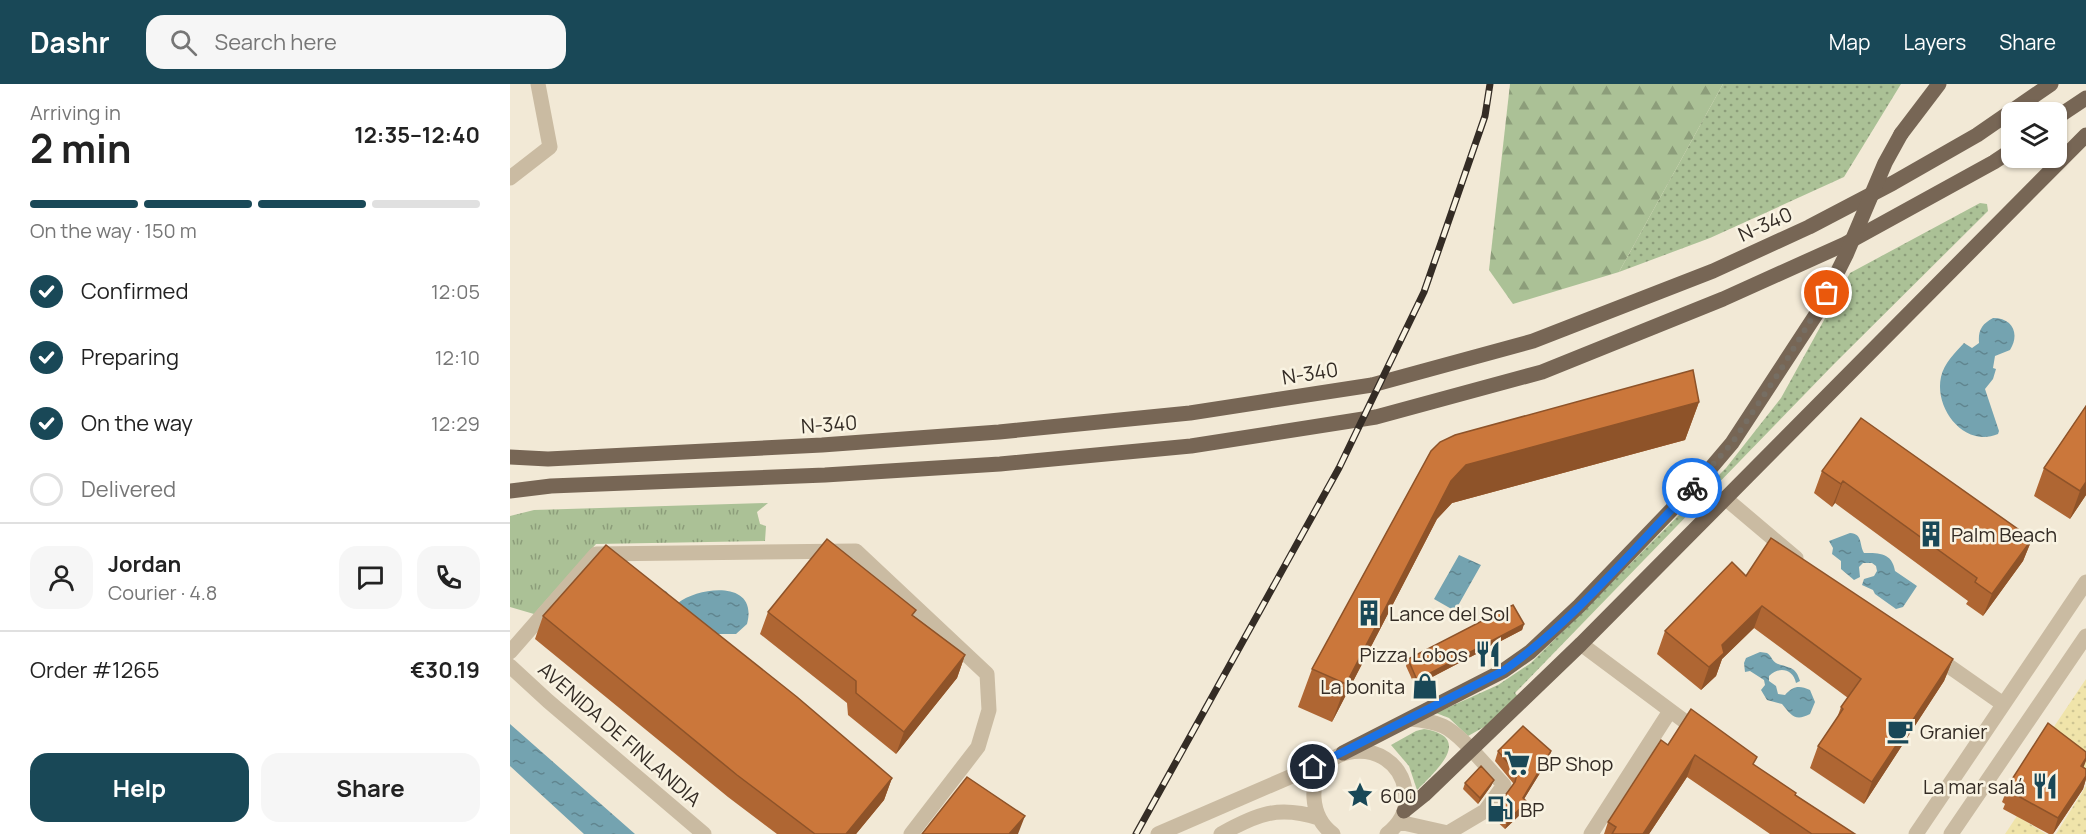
<!DOCTYPE html>
<meta charset="utf-8">
<style>
body{margin:0;font-family:Manrope,sans-serif;background:#f6f6f6;color:#222;height:100vh;display:flex;flex-direction:column;font-size:22px;white-space:nowrap}
*{box-sizing:border-box;margin:0}
p{font-size:20px;color:#767676}
.icon{flex:none;width:33px;height:33px;fill:none;stroke:currentColor;stroke-width:2;stroke-linecap:round;stroke-linejoin:round}
.map{position:relative;flex:1;overflow:hidden}
.panel{display:flex;flex-direction:column;background:#fff;width:510px}
.panel>*{flex:none}
.fabs{position:absolute;left:1491px;top:18px;display:grid;gap:12px}
.fabs a{display:grid;place-items:center;width:66px;height:66px;border-radius:12px;background:#fff;box-shadow:0 2px 4px #0004;font-size:30px}
.pin{position:absolute;display:grid;place-items:center;width:51px;height:51px;color:#fff;margin:-26px;border:3px solid #fff;border-radius:50%;box-shadow:0 2px 6px #0007}
.courier{position:absolute;display:grid;place-items:center;width:60px;height:60px;margin:-30px;border:4px solid #1a73e8;border-radius:50%;background:#fff;color:#222;box-shadow:0 2px 8px #0007}
.overview em{font-style:normal;font-weight:700}
.overview div{display:flex;flex-direction:column-reverse}
.overview{display:flex;align-items:center;justify-content:space-between;height:102px;padding:0 30px}
h1{font-size:39px;font-weight:700;line-height:45px}
.bar{display:grid;grid-template-columns:repeat(4,1fr);gap:9px 6px;align-content:center;height:72px;padding:0 30px}
.bar i{height:8px;border-radius:4px;background:#e0e0e0}
.bar .selected{background:#194857}
.bar p{grid-column:span 4}
.line{display:flex;align-items:center;gap:15px;padding:0 30px;border-top:2px solid #e0e0e0}
.line div{flex:1}
.round{display:grid;place-items:center;flex:none;width:63px;height:63px;border-radius:18px;background:#f6f6f6}
ol{padding:0 30px;list-style:none}
li{display:flex;align-items:center;gap:18px;height:66px}
li p{margin-inline-start:auto}
li .icon{padding:6px;border-radius:50%;background:#194857;color:#fff;stroke-width:4}
li:last-child{color:#767676}
li i{width:33px;height:33px;border:3px solid #e0e0e0;border-radius:50%}
.action{display:flex;gap:12px;margin-top:auto;padding:12px 30px}
.action a{flex:1;height:69px;border-radius:18px;background:#194857;color:#fff;font-size:24px;font-weight:700;line-height:69px;text-align:center}
.action a+a{background:#f6f6f6;color:#222}
header{display:flex;align-items:center;gap:36px;box-sizing:border-box;height:84px;padding:0 30px;background:#194857;color:#fff}
header strong{font-size:28px}
nav{display:flex;gap:33px;margin-inline-start:auto;font-size:21px}
.search{width:420px;height:54px;background:#f6f6f6;display:flex;align-items:center;gap:15px;box-sizing:border-box;padding:0 21px;border-radius:18px;color:#767676;font-size:22px}
main{display:flex;flex:1;min-height:0}
.map>svg:first-child{display:block}
</style>
<header>
<strong>Dashr</strong>
<div class="search"><svg class="icon" aria-label="search" viewBox="0 0 24 24"><circle cx="10" cy="10" r="6"/><path d="M15 15l6 6"/></svg>Search here</div>
<nav><a>Map</a><a>Layers</a><a>Share</a></nav>
</header>
<main>
<section class="panel">
<div class="overview"><div><h1>2 min</h1><p>Arriving in</p></div><em>12:35–12:40</em></div>
<div class="bar"><i class="selected"></i><i class="selected"></i><i class="selected"></i><i></i><p>On the way · 150 m</p></div>
<ol>
<li><svg class="icon" aria-label="check" viewBox="0 0 24 24"><path d="M5 12l5 5 9-10"/></svg>Confirmed<p>12:05</p></li>
<li><svg class="icon" aria-label="check" viewBox="0 0 24 24"><path d="M5 12l5 5 9-10"/></svg>Preparing<p>12:10</p></li>
<li><svg class="icon" aria-label="check" viewBox="0 0 24 24"><path d="M5 12l5 5 9-10"/></svg>On the way<p>12:29</p></li>
<li><i></i>Delivered</li>
</ol>
<div class="line" style="height:108px"><a class="round"><svg class="icon" aria-label="person" viewBox="0 0 24 24"><circle cx="12" cy="8" r="4"/><path d="M4 21q1-7 8-7t8 7"/></svg></a><div><b>Jordan</b><p>Courier · 4.8</p></div><a class="round"><svg class="icon" aria-label="chat" viewBox="0 0 24 24"><path d="M4 5h16v11H9l-5 4z"/></svg></a><a class="round"><svg class="icon" aria-label="phone" viewBox="0 0 24 24"><path d="M5 4h4l2 5-3 2q2 4 5 5l2-3 5 2v4C11 20 4 13 5 4z"/></svg></a></div>
<div class="line" style="height:78px"><div>Order #1265</div><b>€30.19</b></div>
<div class="action"><a>Help</a><a>Share</a></div>
</section>
<div class="map">
<svg width="1576" height="750" viewBox="0 0 1576 750">
<defs>
<pattern id="grass-dots" width="8" height="8" patternUnits="userSpaceOnUse" patternTransform="scale(1.5)"><rect width="8" height="8" fill="#abc196"/><path d="M2 2h.1M6 6h.1" fill="none" stroke="#8c9d7a" stroke-width="1.8" stroke-linecap="round"/></pattern>
<pattern id="forest-firs" width="22" height="20" patternUnits="userSpaceOnUse" patternTransform="scale(1.5)"><rect width="22" height="20" fill="#abc196"/><path d="M5 1l3.5 6h-7zM16 11l3.5 6h-7z" fill="#8c9d7a"/></pattern>
<pattern id="sand-dots" width="8" height="8" patternUnits="userSpaceOnUse" patternTransform="scale(1.5)"><rect width="8" height="8" fill="#f0e4aa"/><path d="M2 2h.1M6 6h.1" fill="none" stroke="#cec492" stroke-width="1.8" stroke-linecap="round"/></pattern>
<pattern id="park-tufts" width="24" height="20" patternUnits="userSpaceOnUse" patternTransform="scale(1.5)"><rect width="24" height="20" fill="#abc196"/><path d="M3 7l-1-3M5 7V3M7 7l1-3M15 17l-1-3M17 17v-4M19 17l1-3" fill="none" stroke="#8c9d7a"/></pattern>
<pattern id="water-ripples" width="26" height="14" patternUnits="userSpaceOnUse" patternTransform="scale(1.5)"><rect width="26" height="14" fill="#74a3b0"/><path d="M2 4q2-2 4 0t4 0M15 11q2-2 4 0t4 0" fill="none" stroke="#60858f"/></pattern>
</defs>
<rect width="100%" height="100%" fill="#f2e9d6"/>
<path fill="url(#grass-dots)" d="M1213 0H1391L1334 93 1200 154 1109 188Z
M1470 119 1477 120 1478 127 1324 280 1005 609 1009 614 983 638 958 652 939 634 926 629 988 601 1021 579 1216 384 1271 314 1340 189Z
M914 645C965 653 925 688 907 706L899 682 881 661 906 647Z"/>
<path fill="url(#forest-firs)" d="M1000 0H1213L1109 188 1003 220 979 186Z"/>
<path fill="url(#sand-dots)" d="M1576 595V688L1535 656Z
M1576 702V750H1546Z
M1507 732 1536 750H1495Z"/>
<path fill="url(#park-tufts)" d="M258 419 247 428 250 440 256 442 255 457 86 460 24 530 0 523V432L24 426Z"/>
<path fill="url(#water-ripples)" d="M1483 234C1503 234 1510 250 1500 266L1485 272 1483 284 1486 285 1483 295 1475 305 1489 347 1488 350C1454 364 1424 324 1431 293 1434 279 1445 269 1454 259L1462 264 1469 259C1468 246 1472 240 1483 234Z
M1340 449C1353 450 1349 460 1354 469 1370 469 1382 469 1385 487L1407 502 1393 523 1386 525 1365 510 1363 506 1352 501 1354 495 1364 492 1367 487 1366 482 1362 479H1353L1349 483 1350 493 1344 496 1331 485V477L1322 470 1323 464 1319 457Z
M949 471 971 481 945 527 924 515Z
M151 505 157 508 159 514 168 519C190 502 249 496 237 540L226 550H202L196 546C174 553 169 544 166 524L158 519H152L148 513Z
M1250 568 1257 569C1262 572 1262 578 1268 580 1280 584 1286 583 1290 597L1286 599C1283 585 1269 582 1259 592V597L1266 602 1268 610 1275 611C1283 602 1289 601 1300 606L1305 618 1300 630C1285 638 1281 631 1272 620L1257 616 1251 606 1255 601 1254 596 1240 587 1235 588 1234 579 1236 574Z
M0 640 125 750H74L0 682Z"/>
<g fill="none" stroke-linecap="round" stroke-linejoin="round">
<path stroke="#cabba2" stroke-width="15" d="M0 94 40 63 28 0
M1215 414 1286 474
M1071 560 1189 648
M0 568 86 470 346 467 477 590 479 626 468 663 401 750
M1423 571 1493 620
M0 582 38 617 194 750
M889 738 938 749 975 727 994 701C978 685 951 650 933 642 922 637 912 636 900 635
M648 750 819 676
M711 750C747 730 768 721 809 734
M823 750C811 741 805 728 804 714 800 658 884 649 895 705 899 723 891 739 877 750
M1081 750 1160 627
M1406 750 1576 498
M1441 750 1576 552"/>
<path stroke="#765" stroke-width="15" d="M1546 34 1576 14
M1391 50 1429 0
M0 373 38 375 312 361 489 348 680 329 862 301 1023 257 1203 187 1299 143 1383 99 1467 51 1541 0
M0 407 41 402 315 391 490 380 681 362 866 333 1032 288 1213 215 1335 160 1484 78 1502 66
M833 669 993 587 1020 568 1069 522 1194 392 1222 359 1307 229
M894 727 914 711 1071 560 1576 51"/>
<g stroke="#342c25" stroke-width="7">
<path id="rail" d="M626 750 829 384 914 208 975 32 980 0"/>
</g>
<use href="#rail" stroke="#f9f3e2" stroke-width="4.5" stroke-dasharray="14" stroke-linecap="butt"/>
<path stroke="#765" stroke-width="15" d="M1307 229 1336 171 1375 79 1391 50"/>
</g>
<path fill="#af6633" d="M1189 318 1175 356 942 419 927 435 822 638 788 623 802 585 921 367Z
M1576 322V411L1560 435 1524 412 1534 384Z
M1312 387 1522 455 1513 477 1473 532 1456 520 1458 517 1325 419 1322 423 1304 409Z
M1236 492 1443 575 1434 597 1354 720 1300 684 1308 662 1327 634 1331 623 1338 614 1244 544 1212 575 1206 592 1191 606 1147 570 1155 547Z
M258 528 404 532 455 571 447 594 386 670 338 631 337 619 250 550Z
M33 532 382 694 374 716 346 750H267L218 713 25 555Z
M1014 540 1012 546 905 602 896 582 898 575Z
M1158 661 1244 681 1285 711 1345 750H1260L1177 693 1139 750H1094L1098 738Z
M988 667H1041L1038 676 1014 715 1017 718 1014 727 995 745 982 733 986 724 1003 701V699L985 677Z
M1574 684 1576 685V695L1573 705 1543 750H1539L1493 725 1495 720 1492 718 1499 700Z
M984 696 981 702 968 720 953 705 955 699Z"/>
<path fill="#8e5329" d="M1189 318 1175 356 942 419 927 435 822 638 836 600 941 397 956 381Z
M1333 397 1325 419 1322 423 1331 400Z
M1576 398V411L1560 435 1570 407Z
M1522 455 1513 477 1473 532 1482 510Z
M1252 522 1244 544 1212 575 1206 592 1191 606 1199 583 1212 561Z
M1014 540 1012 546 905 602 907 596Z
M455 571 447 594 386 670 394 648Z
M1443 575 1434 597 1354 720 1362 698Z
M1041 667 1038 676 1009 723 1013 714Z
M1185 671 1177 693 1139 750H1133Z
M1576 674V677L1572 687 1571 682Z
M1576 692V695L1573 705 1543 750 1548 734Z
M382 694 374 716 346 750H336Z
M984 696 981 702 968 720 970 714Z
M1017 718 1014 727 995 745 998 736Z
M515 732 508 750H499Z"/>
<path fill="#cb773b" stroke="#8e5329" stroke-width="1.5" d="M1183 286 1189 318 956 381 941 397 836 600 802 585 921 367 930 358 945 351Z
M1576 322V398L1570 407 1534 384Z
M1351 334 1522 455 1482 510 1465 498 1467 494 1333 397 1331 400 1312 387Z
M1261 454 1443 575 1362 698 1308 662 1333 625 1331 623 1351 595 1252 522 1212 561 1214 569 1199 583 1155 547 1222 478 1236 492Z
M317 455 406 526 402 531 455 571 394 648 346 609V597L258 528Z
M96 461 287 613 382 694 336 750H305L227 691 33 532Z
M1003 521 1014 540 907 596 898 575Z
M1181 625 1247 673 1243 680 1286 709 1285 711 1345 750H1302L1185 671 1133 750H1102L1106 743 1098 738 1142 670 1151 656 1158 661Z
M1538 639 1576 668V674L1571 682 1576 685V692L1548 734 1499 707 1502 703 1499 700Z
M1013 642 1041 667 1013 714 1017 718 998 736 986 724 1005 698 1007 690 988 667Z
M971 682 984 696 970 714 955 699Z
M457 693 515 732 499 750H412Z"/>
<g fill="none" stroke-linecap="round" stroke-linejoin="round">
<path stroke="#766e63" stroke-width="6" stroke-dasharray="0 10.8" d="M1182 404 1222 359 1270 287 1317 209"/>
<path stroke="#1a73e8" stroke-width="8" d="M803 683 993 587C1063 538 1122 466 1182 404"/>
</g>
<defs>
<g id="building-bare" transform="scale(2.07)"><path d="M-4-6H4V6H1V3H-1V6H-4ZM-2.5-4.3h1.7v1.8h-1.7ZM.8-4.3h1.7v1.8H.8ZM-2.5-1h1.7V.8h-1.7ZM.8-1h1.7V.8H.8Z" fill="#194857" stroke="#f9f3e2" stroke-width="2.5" paint-order="stroke"/></g>
<g id="restaurant-bare" transform="scale(2.07)"><path d="M-5-6h1v4h1v-4h1v4h1v-4h1v5L-1.5 .5V6h-2V.5L-5-1ZM5-6V6H3V1.5H1.5Q1.5-4 5-6Z" fill="#194857" stroke="#f9f3e2" stroke-width="2.5" paint-order="stroke"/></g>
<g id="shop-bare" transform="scale(2.07)"><path d="M-5-2.5h2.3a2.7 3.5 0 0 1 5.4 0H5L5.5 6h-11ZM-1.5-2.5h3a1.5 2.3 0 0 0-3 0Z" fill="#194857" stroke="#f9f3e2" stroke-width="2.5" paint-order="stroke"/></g>
<g id="cafe-bare" transform="scale(2.07)"><path d="M-5.5-4.5H6V0H3Q3 3.5 0 3.5H-2.5Q-5.5 3.5-5.5 0ZM3-3.2v2h1.7v-2ZM-6 4.5H4V6H-6Z" fill="#194857" stroke="#f9f3e2" stroke-width="2.5" paint-order="stroke"/></g>
<g id="supermarket-bare" transform="scale(2.07)"><path d="M-6-5.5h2.5l.6 2H6L4.5 2H-2.5L-4.4-4H-6ZM-1.5 3.2a1.3 1.3 0 1 0 .1 0ZM3 3.2a1.3 1.3 0 1 0 .1 0Z" fill="#194857" stroke="#f9f3e2" stroke-width="2.5" paint-order="stroke"/></g>
<g id="sight-bare" transform="scale(2.07)"><path d="M0-6L1.8-2.2L6-1.7L2.9 1.2L3.7 5.4L0 3.3L-3.7 5.4L-2.9 1.2L-6-1.7L-1.8-2.2Z" fill="#194857" stroke="#f9f3e2" stroke-width="2.5" paint-order="stroke"/></g>
<g id="fuel-bare" transform="scale(2.07)"><path d="M-5.5-6h7V0h2V4h1.3V-2.5L3-4.5l.8-.8L6-3V5H2.5V1h-1V6h-7ZM-4.2-4.7v3.2H.2V-4.7Z" fill="#194857" stroke="#f9f3e2" stroke-width="2.5" paint-order="stroke"/></g>
</defs>
<g fill-rule="evenodd">
<use href="#building-bare" x="1421" y="450"/>
<use href="#building-bare" x="859" y="529"/>
<use href="#restaurant-bare" x="978" y="570"/>
<use href="#shop-bare" x="915" y="602"/>
<use href="#cafe-bare" x="1390" y="647"/>
<use href="#supermarket-bare" x="1007" y="679"/>
<use href="#restaurant-bare" x="1535" y="702"/>
<use href="#sight-bare" x="850" y="711"/>
<use href="#fuel-bare" x="990" y="725"/>
</g>
<g text-anchor="middle" dominant-baseline="central" stroke-width="5" stroke-linejoin="round" paint-order="stroke">
<g font-size="20" fill="#342c25" stroke="#f9f3e2">
<text transform="translate(1255 140) rotate(-24)">N-340</text>
<text transform="translate(800 289) rotate(-9)">N-340</text>
<text transform="translate(319 340) rotate(-4)">N-340</text>
<text transform="translate(110 650) rotate(41)">AVENIDA DE FINLANDIA</text>
</g>
<g font-size="20" fill="#342c25" stroke="#f9f3e2" text-anchor="start">
<text x="1441" y="450">Palm Beach</text>
<text x="879" y="529">Lance del Sol</text>
<text x="958" y="570" text-anchor="end">Pizza Lobos</text>
<text x="895" y="602" text-anchor="end">La bonita</text>
<text x="1410" y="647">Granier</text>
<text x="1027" y="679">BP Shop</text>
<text x="1515" y="702" text-anchor="end">La mar salá</text>
<text x="870" y="711">600</text>
<text x="1010" y="725">BP</text>
</g>
</g>
</svg>
<div class="fabs">
<a><svg class="icon" aria-label="layers" viewBox="0 0 24 24"><path d="M12 4l9 5-9 5-9-5zM3 14l9 5 9-5"/></svg></a>
</div>
<div class="pin" style="left:1317px;top:209px;background:#ea580c"><svg class="icon" aria-label="bag" viewBox="0 0 24 24"><path d="M5 8h14l-1 12H6zM9 8a3 3 0 0 1 6 0"/></svg></div>
<div class="pin" style="left:803px;top:683px;background:#1f2937"><svg class="icon" aria-label="home" viewBox="0 0 24 24"><path d="M3 11l9-7 9 7M6 9v11h12V9"/></svg></div>
<div class="courier" style="left:1182px;top:404px"><svg class="icon" aria-label="bike" viewBox="0 0 24 24"><circle cx="6" cy="16" r="4"/><circle cx="18" cy="16" r="4"/><path d="M6 16l4-8h5l3 8M10 8l3 8H6M13 5h3"/></svg></div>
</div>
</main>
